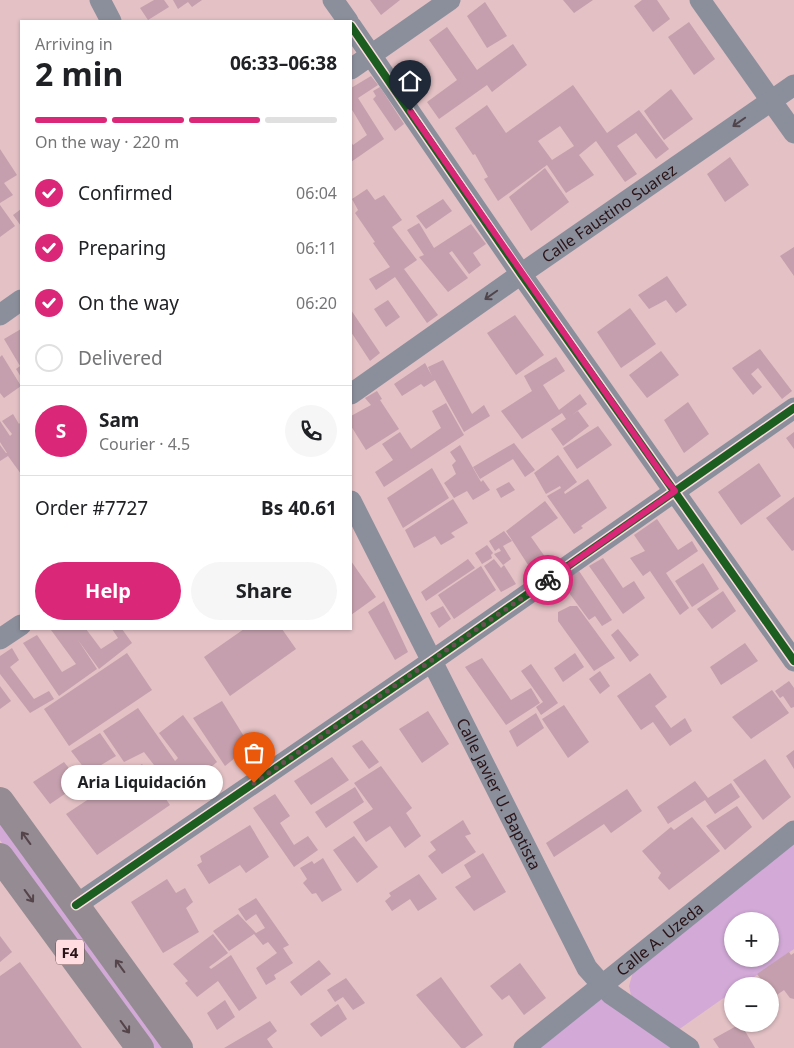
<!DOCTYPE html>
<meta charset="utf-8">
<style>
body{margin:0;font-family:"Noto Sans",sans-serif;background:#f6f6f6;color:#202124;height:100vh;display:flex;flex-direction:column;font-size:19px;white-space:nowrap}
*{box-sizing:border-box;margin:0}
p{font-size:16px;color:#757577}
.icon{flex:none;width:28px;height:28px;fill:none;stroke:currentColor;stroke-width:2;stroke-linecap:round;stroke-linejoin:round}
.map{position:relative;flex:1;overflow:hidden}
.panel{position:absolute;left:20px;top:20px;width:332px;height:610px;display:flex;flex-direction:column;background:#fff;border-radius:0px;box-shadow:0 1px 4px #0004}
.panel>*{flex:none}
.buttons{position:absolute;left:724px;top:912px;display:grid;gap:10px}
.buttons a{display:grid;place-items:center;width:55px;height:55px;border-radius:50%;background:#fff;box-shadow:0 1px 4px #0004;font-size:25px}
.pin{position:absolute;display:grid;place-items:center;width:42px;height:42px;color:#fff;margin:-51px -21px;border-radius:50% 50% 50% 0;rotate:-45deg;box-shadow:0 0 5px #0007}
.pin .icon{rotate:45deg}
.courier{position:absolute;display:grid;place-items:center;width:50px;height:50px;margin:-25px;border:4px solid #db2777;border-radius:50%;background:#fff;color:#222;box-shadow:0 1px 6px #0007}
.bubble{position:absolute;height:35px;border-radius:18px;background:#fff;box-shadow:0 1px 4px #0004;font-size:16px;font-weight:700;line-height:35px;text-align:center}
.overview em{font-style:normal;font-weight:700}
.overview div{display:flex;flex-direction:column-reverse}
.overview{display:flex;align-items:center;justify-content:space-between;height:85px;padding:0 15px}
h1{font-size:32px;font-weight:700;line-height:38px}
.bar{display:grid;grid-template-columns:repeat(4,1fr);gap:8px 5px;align-content:center;height:60px;padding:0 15px}
.bar i{height:6px;border-radius:4px;background:#e0e0e0}
.bar .on{background:#db2777}
.bar p{grid-column:span 4}
.line{display:flex;align-items:center;gap:12px;padding:0 15px;border-top:1px solid #e0e0e0}
.line div{flex:1}
.round{display:grid;place-items:center;flex:none;width:52px;height:52px;border-radius:26px;background:#f6f6f6}
ol{padding:0 15px;list-style:none}
li{display:flex;align-items:center;gap:15px;height:55px}
li p{margin-inline-start:auto}
li .icon{padding:5px;border-radius:50%;background:#db2777;color:#fff;stroke-width:4}
li:last-child{color:#757577}
li i{width:28px;height:28px;border:2px solid #e0e0e0;border-radius:50%}
.primary-button{display:flex;gap:10px;margin-top:auto;padding:10px 15px}
.primary-button a{flex:1;height:58px;border-radius:30px;background:#db2777;color:#fff;font-size:20px;font-weight:700;line-height:58px;text-align:center}
.primary-button a+a{background:#f6f6f6;color:#202124}
.map>svg:first-child{display:block}
</style>
<div class="map">
<svg width="794" height="1048" viewBox="0 0 794 1048">
<rect width="100%" height="100%" fill="#e3c1c5"/>
<path fill="#d2a9d7" fill-rule="evenodd" d="M0 823 165 1048H153L7 850 0 840Z
M794 842V949L741 986H732V992L678 1030 631 995 629 986 633 972ZM732 921H770V959H732Z
M605 999 679 1048H537L598 1000Z"/>
<path fill="#c59fad" fill-rule="evenodd" d="M154 0H164L169 7 148 20 140 8Z
M173 0H202L192 7 188 2 178 9Z
M370 0H400L381 15Z
M563 0H593L574 13Z
M642 0H657L670 19 653 32 634 6Z
M485 2 507 36 487 48 467 16Z
M689 22 715 59 694 75 668 37Z
M447 27 477 70 513 44 527 65 492 92 487 85 439 119 427 102 457 80 429 40Z
M371 76 378 85 358 98 384 139 351 162V142L353 145 367 135 351 108V88Z
M573 85 607 133 639 110 669 149 656 159 636 133 617 146 637 174 625 182 596 141 579 155 594 175 566 193 547 165 498 201 484 179 488 177 475 154 473 155 455 128 487 105 506 133ZM560 126 574 146 552 160 538 141Z
M380 87 404 124 395 131 373 99 376 96 373 91Z
M671 89 693 119 664 140 644 111Z
M0 149 17 175 4 183 13 195 0 203Z
M730 157 749 185 725 202 707 174Z
M545 168 569 202 531 231 509 197Z
M367 189 375 200 384 195 402 220 392 227 417 260 404 269 438 315 427 323 395 277 376 290 369 279 390 267 373 243 375 242 355 213 358 210 352 199Z
M443 199 452 211 426 229 416 216Z
M0 205 15 226 0 237Z
M21 209V226L13 215Z
M419 223 434 248 471 224 486 244 473 253 481 265 469 274 452 251 449 253 468 278 448 292 419 257 424 255 407 230Z
M794 247V276L780 256Z
M667 276 687 305 676 313 666 300 649 309 638 295Z
M388 300 400 317 386 327 374 309Z
M630 308 656 344 621 368 597 332Z
M351 310 380 353 370 361 351 332Z
M515 315 544 355 516 375 487 333Z
M21 329V377L16 369 20 366 4 339Z
M760 349 792 391 782 399 758 368 751 374 762 387 753 395 732 368Z
M661 351 679 375 647 398 629 375Z
M2 355 21 386 4 398 0 393V357Z
M556 357 565 371 543 385 559 410 580 394 587 404 572 415 578 411 589 426 563 446 551 429 566 419 562 413 522 439 501 411 532 391 524 376Z
M443 360 472 414 484 405 490 416 464 432 435 380 424 387 421 384 402 396 394 384 425 363 432 376 428 367Z
M377 391 382 399 380 400 399 429 366 450 351 426V416L371 405 365 398Z
M688 402 709 434 684 453 664 420Z
M446 403 464 435 384 487 375 472 393 460 382 444 400 432 411 449 441 428 432 411Z
M13 414 19 424 21 422V474L8 456 0 461V445L6 453H7L0 442V421L10 436 12 434 2 421Z
M598 426 612 445 577 469 563 448Z
M794 432V449L786 438Z
M514 443 535 470 525 477 513 459 480 479 473 467Z
M460 445 481 482 483 480 490 490 473 500 467 491 454 498 444 483 456 474 452 465 456 461 450 452Z
M558 455 577 482 564 492 565 494 588 479 607 508 581 526 583 528 574 534 547 496 561 488 560 486 546 494 534 473Z
M759 463 781 496 741 525 718 492Z
M432 468 449 498 403 528 387 498Z
M509 482 515 490 501 498 496 489Z
M794 497V550L792 551 766 518Z
M453 499 468 523 451 533 455 537 441 545 435 536 414 548 405 530Z
M545 501 558 518 531 537 548 561 532 571 506 531Z
M657 519 678 550 692 541 698 551 666 573 689 608 680 615 650 571 643 576 630 558 645 551 634 535Z
M504 531 512 541 503 546 511 559 503 565 494 554 501 551 499 548 495 551 489 541Z
M487 545 493 553 491 555 492 558 482 564 475 553Z
M603 558 623 588 634 581 645 598 623 614 589 566Z
M468 559 475 568 426 601 421 592Z
M494 559 501 568 504 565 516 584 501 592 484 566Z
M351 561 376 597 351 615Z
M703 563 719 589 692 607 675 581Z
M481 566 496 590 454 619 438 595Z
M579 571 612 620 602 626 595 616 589 620 561 582Z
M723 591 736 611 712 629 697 609Z
M384 601 408 652 395 660 368 612Z
M443 606 451 619 439 628 430 613Z
M570 606H577L615 658 594 671 558 621V612Z
M52 629H86L101 649 118 638 112 629H122L132 643 99 669 78 640 97 669 59 696 23 643 37 635 62 672 76 664 51 630Z
M244 629H282L296 649 230 696 204 657Z
M618 629 639 655 630 662 611 635Z
M745 643 758 661 721 685 710 667Z
M12 648 19 660 10 667 34 699 49 691 54 699 30 713 0 674V656Z
M127 653 152 690 69 746 44 709Z
M575 653 584 667 563 682 554 668Z
M482 658 511 700 531 688 540 703 506 725 465 667Z
M531 664 558 703 541 715 536 707 543 702 521 671Z
M600 671 610 686 600 694 589 679Z
M650 673 667 697 655 706 671 728 685 718 692 731 670 746 653 722 641 730 617 696Z
M789 681 794 688V707L791 708 783 696 780 698 775 691Z
M0 686 11 701 0 709Z
M772 690 789 713 751 739 732 717Z
M222 701 250 746 225 766 193 718Z
M564 705 589 742 568 758 542 719Z
M138 708 175 761 178 758 159 733 183 715 217 762 191 784 195 790 180 799 144 752 124 762 103 731Z
M428 711 449 744 422 763 399 729Z
M536 713 544 728 517 747 509 731Z
M100 733 116 756 88 773 71 751Z
M362 740 379 762 369 769 352 746Z
M794 750V769L786 756Z
M332 757 349 780 311 805 294 781Z
M765 759 791 797 763 820 733 780Z
M64 762 81 783 50 804 33 782Z
M142 764 170 805 97 855 66 814Z
M381 766 412 808 406 813 421 836 405 848 390 826 366 842 353 822 373 809 354 783Z
M695 781 708 798 731 783 740 797 715 814 705 800 668 824 657 807Z
M355 787 364 802 326 828 315 812Z
M627 789 642 811 611 833 604 824 554 857 546 843Z
M275 794 290 816 280 823 294 845 308 836 318 850 294 867 253 808Z
M737 806 752 827 725 850 706 826Z
M692 817 720 851 669 890 658 878 661 873 642 851 671 827 674 830Z
M463 820 471 834 465 836 476 852 442 874 428 856 436 850 430 842Z
M250 825 269 857 246 873 240 865 209 884 197 865 202 862 200 856Z
M354 836 378 867 357 883 333 850Z
M483 853 506 892 474 911 455 887 471 877 464 865Z
M323 858 342 890 322 902 316 893 312 894 303 883 307 879 300 868 312 861 314 864Z
M419 874 437 899 418 911 410 899 392 911 385 901 391 896 389 893Z
M167 879 176 893 185 888 193 902 186 908 199 932 163 953 131 902Z
M256 898 289 945 283 948 293 963 274 975 276 979 266 985 256 968 277 953 268 942 263 945 254 934 229 951 213 931 238 914 256 933 265 928 256 914 246 921 238 909Z
M213 934 228 953 209 967 211 969 231 955 257 998 239 1011 218 981 197 997 185 983 188 981 173 964Z
M0 936 12 952 0 962Z
M789 952 791 955 794 953V999L790 998 784 990 774 997 770 991V986H766L757 974Z
M319 960 331 974 301 996 290 982Z
M20 962 36 984 82 1048H0V976Z
M520 963 546 998 524 1015 509 995 502 1000 490 986Z
M441 977 483 1035 465 1048H461L416 995Z
M346 978 365 1003 353 1010 343 997 335 1002 327 990Z
M225 1000 235 1017 217 1030 207 1013Z
M338 1004 347 1019 321 1037 310 1024Z
M270 1021 277 1031 267 1039 273 1048H224Z
M740 1024H741L755 1048H719L713 1039Z"/>
<g fill="none" stroke-linecap="round" stroke-linejoin="round">
<g stroke="#8b8f9c" stroke-width="21">
<path d="M100 0 111 21"/>
<path d="M333 0 348 21"/>
<path d="M700 0 794 133"/>
<path d="M351 26 521 274 794 661"/>
<path d="M351 69 450 0"/>
<path d="M0 315 21 300"/>
<path id="s1" d="M351 394 521 274 794 85"/>
<path id="s2" d="M351 501 587 968 603 986 611 994 689 1048"/>
<path d="M0 639 21 625"/>
<path d="M76 905 432 661 794 408"/>
<path id="s3" d="M524 1048 794 831"/>
</g>
<path stroke="#948b93" stroke-width="28" d="M0 801 179 1048
M0 857 140 1048"/>
<g stroke="#fedce0" stroke-width="11">
<path id="cycleway" d="M351 26 521 274 794 661
M76 905 432 661 794 408"/>
</g>
<use href="#cycleway" stroke="#1b5e20" stroke-width="8"/>
</g>
<defs><path id="oneway-shaft" d="M-6 0H5M1.5-3L5.5 0L1.5 3" fill="none" stroke-width="1.6" stroke-linecap="round" stroke-linejoin="round" transform="scale(1.25)"/></defs>
<g stroke="#51454c">
<use href="#oneway-shaft" transform="translate(739 122) rotate(145)"/>
<use href="#oneway-shaft" transform="translate(491 295) rotate(145)"/>
</g>
<g stroke="#554449">
<use href="#oneway-shaft" transform="translate(26 838) rotate(-126)"/>
<use href="#oneway-shaft" transform="translate(29 896) rotate(54)"/>
<use href="#oneway-shaft" transform="translate(120 966) rotate(-126)"/>
<use href="#oneway-shaft" transform="translate(125 1027) rotate(54)"/>
</g>
<g fill="none" stroke-linecap="round" stroke-linejoin="round">
<path stroke="#6b5154" stroke-width="5" stroke-dasharray="0 9" d="M254 783 548 580"/>
<path stroke="#db2777" stroke-width="6" d="M410 111 666 480 675 491 548 580"/>
</g>
<g text-anchor="middle" dominant-baseline="central" stroke-width="5" stroke-linejoin="round" paint-order="stroke">
<rect fill="#fedce0" stroke="#6a5053" stroke-width="1" x="56" y="939.5" width="28" height="25" rx="4"/>
<g font-size="15" font-weight="bold" fill="#2b1417">
<text x="70" y="952">F4</text>
</g>
<g font-size="16" fill="#2b1417" stroke="#fedce0">
<text stroke="none"><textPath href="#s1" startOffset="315">Calle Faustino Suarez</textPath></text>
<text stroke="none"><textPath href="#s2" startOffset="328">Calle Javier U. Baptista</textPath></text>
<text stroke="none"><textPath href="#s3" startOffset="174">Calle A. Uzeda</textPath></text>
</g>
</g>
</svg>
<div class="buttons">
<a>+</a>
<a>−</a>
</div>
<div class="pin" style="left:254px;top:783px;background:#ea580c"><svg class="icon" aria-label="bag" viewBox="0 0 24 24"><path d="M5 8h14l-1 12H6zM9 8a3 3 0 0 1 6 0"/></svg></div>
<div class="pin" style="left:410px;top:111px;background:#1f2937"><svg class="icon" aria-label="home" viewBox="0 0 24 24"><path d="M3 11l9-7 9 7M6 9v11h12V9"/></svg></div>
<div class="courier" style="left:548px;top:580px"><svg class="icon" aria-label="bike" viewBox="0 0 24 24"><circle cx="6" cy="16" r="4"/><circle cx="18" cy="16" r="4"/><path d="M6 16l4-8h5l3 8M10 8l3 8H6M13 5h3"/></svg></div>
<div class="bubble" style="left:61px;top:765px;width:162px">Aria Liquidación</div>
<section class="panel">
<div class="overview"><div><h1>2 min</h1><p>Arriving in</p></div><em>06:33–06:38</em></div>
<div class="bar"><i class="on"></i><i class="on"></i><i class="on"></i><i></i><p>On the way · 220 m</p></div>
<ol>
<li><svg class="icon" aria-label="check" viewBox="0 0 24 24"><path d="M5 12l5 5 9-10"/></svg>Confirmed<p>06:04</p></li>
<li><svg class="icon" aria-label="check" viewBox="0 0 24 24"><path d="M5 12l5 5 9-10"/></svg>Preparing<p>06:11</p></li>
<li><svg class="icon" aria-label="check" viewBox="0 0 24 24"><path d="M5 12l5 5 9-10"/></svg>On the way<p>06:20</p></li>
<li><i></i>Delivered</li>
</ol>
<div class="line" style="height:90px"><b class="round" style="background:#db2777;color:#fff">S</b><div><b>Sam</b><p>Courier · 4.5</p></div><a class="round"><svg class="icon" aria-label="phone" viewBox="0 0 24 24"><path d="M5 4h4l2 5-3 2q2 4 5 5l2-3 5 2v4C11 20 4 13 5 4z"/></svg></a></div>
<div class="line" style="height:65px"><div>Order #7727</div><b>Bs 40.61</b></div>
<div class="primary-button"><a>Help</a><a>Share</a></div>
</section>
</div>
